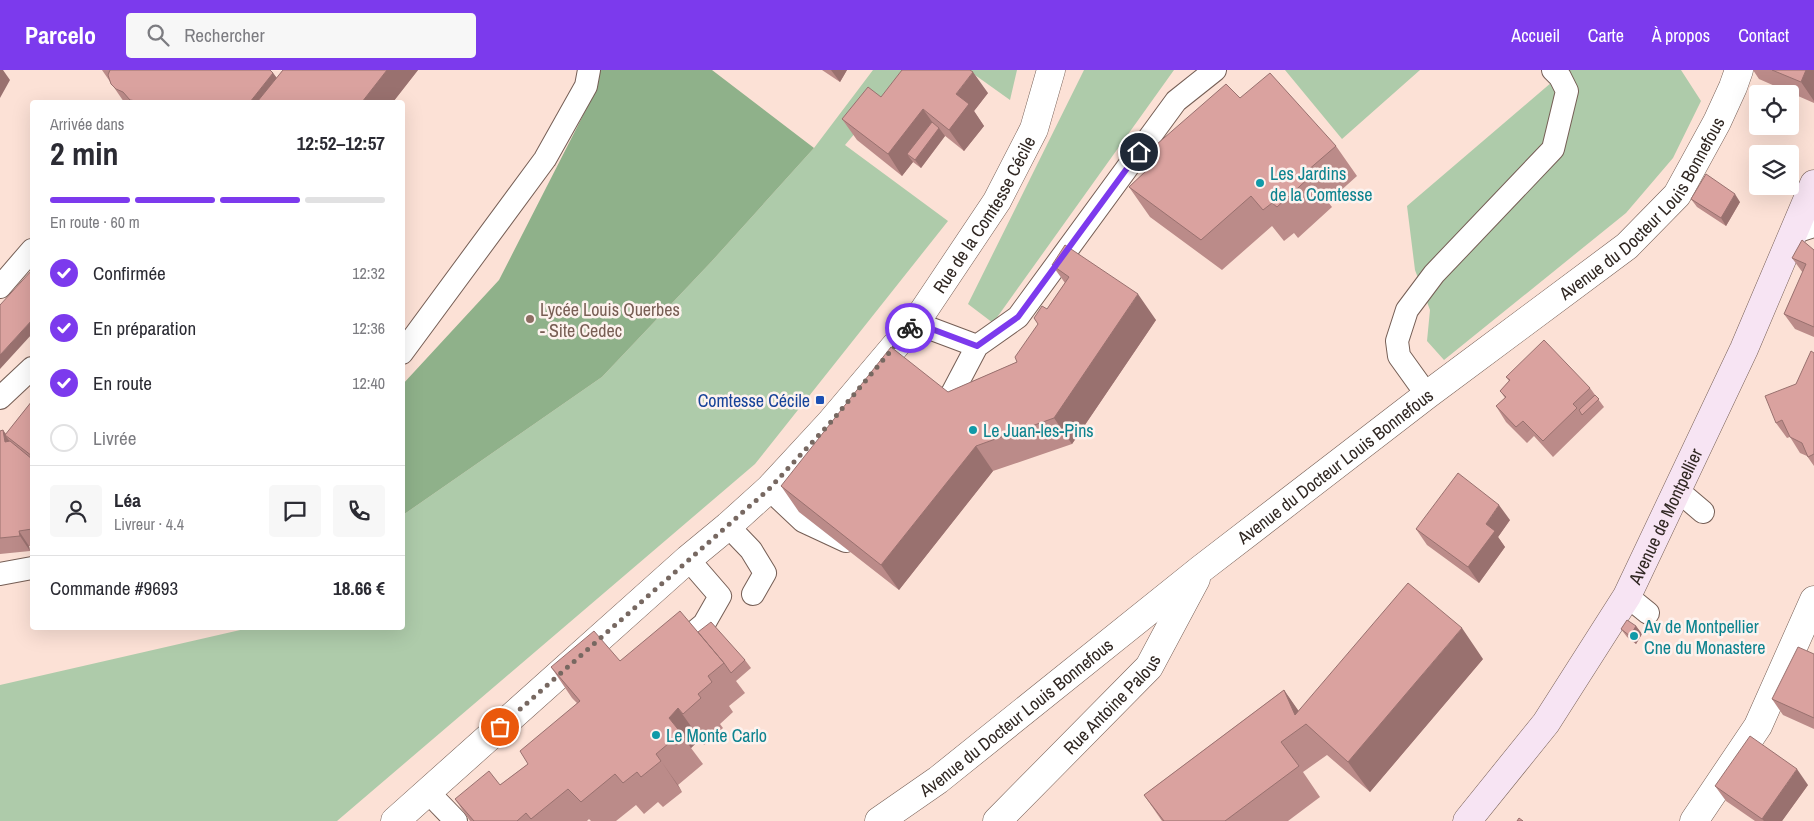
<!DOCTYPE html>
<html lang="fr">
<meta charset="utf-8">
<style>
body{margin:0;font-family:"Archivo Narrow",sans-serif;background:#f7f7f7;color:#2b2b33;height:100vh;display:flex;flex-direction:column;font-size:19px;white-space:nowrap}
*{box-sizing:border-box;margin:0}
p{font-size:16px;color:#7c7c81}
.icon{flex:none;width:28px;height:28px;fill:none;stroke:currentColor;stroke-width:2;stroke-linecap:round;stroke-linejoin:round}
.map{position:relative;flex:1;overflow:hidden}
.sheet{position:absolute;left:30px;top:30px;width:375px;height:530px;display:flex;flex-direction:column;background:#fff;border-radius:5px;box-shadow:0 5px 20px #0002}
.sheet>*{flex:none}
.buttons{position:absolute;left:1749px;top:15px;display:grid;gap:10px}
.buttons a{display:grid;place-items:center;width:50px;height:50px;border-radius:5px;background:#fff;box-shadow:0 5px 20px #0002;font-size:25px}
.pin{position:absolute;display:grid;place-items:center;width:42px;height:42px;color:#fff;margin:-21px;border:2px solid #fff;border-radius:50%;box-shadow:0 1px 5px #0007}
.courier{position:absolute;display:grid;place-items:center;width:50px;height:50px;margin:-25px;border:4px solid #7c3aed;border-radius:50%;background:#fff;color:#222;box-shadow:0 1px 6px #0007}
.headline em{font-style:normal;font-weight:700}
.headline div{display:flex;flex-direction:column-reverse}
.headline{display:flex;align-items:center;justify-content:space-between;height:85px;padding:0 20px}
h1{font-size:32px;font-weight:700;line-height:38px}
.bar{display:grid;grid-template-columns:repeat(4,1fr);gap:8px 5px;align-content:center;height:60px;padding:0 20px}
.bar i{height:6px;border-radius:4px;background:#e1e1e2}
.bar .current{background:#7c3aed}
.bar p{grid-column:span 4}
.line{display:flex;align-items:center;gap:12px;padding:0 20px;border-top:1px solid #e1e1e2}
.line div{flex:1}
.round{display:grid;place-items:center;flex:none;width:52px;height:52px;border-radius:5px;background:#f7f7f7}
ol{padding:0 20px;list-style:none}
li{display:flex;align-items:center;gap:15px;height:55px}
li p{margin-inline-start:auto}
li .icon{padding:5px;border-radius:50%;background:#7c3aed;color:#fff;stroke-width:4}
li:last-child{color:#7c7c81}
li i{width:28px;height:28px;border:2px solid #e1e1e2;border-radius:50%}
header{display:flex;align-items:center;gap:30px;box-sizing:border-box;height:70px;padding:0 25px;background:#7c3aed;color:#fff}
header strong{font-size:24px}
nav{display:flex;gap:28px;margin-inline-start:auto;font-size:18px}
.search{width:350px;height:45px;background:#f7f7f7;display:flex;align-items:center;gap:12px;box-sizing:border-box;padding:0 18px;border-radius:5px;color:#7c7c81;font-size:19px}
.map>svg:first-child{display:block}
</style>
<header>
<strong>Parcelo</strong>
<div class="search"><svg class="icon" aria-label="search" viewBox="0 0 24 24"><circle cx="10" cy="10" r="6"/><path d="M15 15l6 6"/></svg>Rechercher</div>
<nav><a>Accueil</a><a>Carte</a><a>À propos</a><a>Contact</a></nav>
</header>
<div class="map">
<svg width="1814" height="751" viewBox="0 0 1814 751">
<rect width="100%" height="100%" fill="#fce1d6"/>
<path fill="#aecbaa" d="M873 0H926L882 31 845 75 948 151 755 394 337 751H0V615L249 558H402L403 445 602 307 712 191 814 78Z
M968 0H1017L1010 30Z
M1084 0H1174L993 253 968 234Z
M1285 0H1420L1342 69Z
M1566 0H1681L1701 31 1673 88 1626 143 1444 290 1427 271 1430 240 1415 200 1407 136Z"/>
<path fill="#8fb18a" d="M598 0H712L814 78 712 191 602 307 403 445 402 315 499 210 594 24Z"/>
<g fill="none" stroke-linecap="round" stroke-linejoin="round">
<g stroke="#755e55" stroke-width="24">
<path id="service" d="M1792 163 1814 156
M0 217 32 180
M918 249 929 258 977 276 1018 247 1176 31 1215 0
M402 283 545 89 586 16 589 0
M1427 325 1399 286 1397 271 1407 240 1434 204 1553 79 1567 21 1560 7 1553 0
M0 328 32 298
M947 333 977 276
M769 419 803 451 846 471 847 469
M1677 420 1703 442
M728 456 751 480 765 503 753 524
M0 504 32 498
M1627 526 1648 543
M674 579 704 554 720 526 688 489
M428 722 456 751"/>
</g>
<g stroke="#755e55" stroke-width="29">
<g id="minor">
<path id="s1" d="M395 751 688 489 728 456 769 419 830 353 918 249 997 131 1034 59 1051 0"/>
<path id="s2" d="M879 751 938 710 1201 499 1427 325 1627 176 1677 125 1717 52 1733 17 1739 0"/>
<path id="s3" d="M997 751 1149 597 1196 509"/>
<path d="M1694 751 1758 656 1814 530"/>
</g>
</g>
<g stroke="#755e55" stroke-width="29">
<g id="secondary">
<path id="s4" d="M1467 751 1546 653 1627 526 1744 279 1814 114"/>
</g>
</g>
<use href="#service" stroke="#fff" stroke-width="22"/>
<use href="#minor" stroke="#fff" stroke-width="28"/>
<use href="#secondary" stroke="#f7e4f3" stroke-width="28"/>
</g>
<path fill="#bb8b89" d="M102 0H270L273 3 277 8 283 0H418L393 32H124Z
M822 0H847L840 12Z
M1753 0H1814V33L1759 9Z
M988 23 974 41 984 56 964 81 944 65 945 66 921 98 913 92 902 106 857 70 842 49 881 27Z
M1240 28 1336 76 1357 106 1328 132 1332 137 1298 168 1294 163 1284 171 1272 156 1222 200 1150 147 1129 117 1148 99Z
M1691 129 1740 132 1726 156 1697 137Z
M1814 180V267L1795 259 1784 244 1803 203 1792 188Z
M1052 195 1156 250 1072 374 993 401 899 520 799 442 781 416 948 322 1017 292 1047 239 1065 213Z
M1814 283V396L1807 386 1800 383 1790 367 1787 368 1776 353 1796 314Z
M1506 307 1590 318 1604 337 1553 387 1534 366 1527 373 1506 352 1496 336 1505 328 1500 321 1509 311Z
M32 331V476H29L30 481 0 484V361L3 360 6 364Z
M1510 450 1498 467 1505 477 1479 513 1427 475 1416 459Z
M1636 556 1642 564 1636 574 1627 567 1621 559Z
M698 562 745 590 751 598 736 611 745 623 729 636 733 642 720 654 723 658 704 675 700 669 691 678 703 694 678 715 682 722 663 737 658 732 644 744 636 735 616 751H591L589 749 587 751H470L455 729 500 715 528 694 577 633 572 628 551 597 620 591Z
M1814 584V659L1783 645 1772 629Z
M1483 589 1370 722 1327 685 1303 702 1320 727 1288 751H1162L1144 725 1284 620 1298 641Z
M1808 715 1782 751H1755L1726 731 1715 716Z"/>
<path fill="#99716f" d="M0 0H3L10 10 0 28Z
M387 0H418L393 32H362Z
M831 0H847L840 12Z
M1806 0H1814V31L1801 12Z
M973 2 988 23 974 41 984 56 964 81 949 60 956 24Z
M273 3 291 28 288 32H250Z
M923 39 938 60 907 84 913 92 902 106 888 84Z
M939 58 945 66 921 98 915 90Z
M1735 124 1740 132 1726 156 1721 148Z
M1138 224 1156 250 1072 374 1054 348Z
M32 250V264L0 299V285Z
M3 360 7 366 5 365 14 377 5 372Z
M976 376 993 401 899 520 881 495Z
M1499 435 1510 450 1498 467 1505 477 1479 513 1468 497 1486 454Z
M19 461 29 476 30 481 20 466Z
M1636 556 1642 564 1636 574 1630 566Z
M1462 558 1483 589 1370 722 1348 692Z
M1284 620 1305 650 1295 645Z
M678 638 700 669 691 678 681 663 669 648Z
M656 684 678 715 682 722 661 691Z
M1797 699 1808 715 1782 751H1764L1762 749Z"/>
<path fill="#daa29f" stroke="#99716f" d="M110 0H270L273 3 250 32H137L136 31 130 30 123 22 116 19 111 14 108 5Z
M283 0H387L362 32H257Z
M902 0H970L973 2 956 24 969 34 949 60 923 39 888 84 842 49 868 17 881 27Z
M1772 0H1806L1801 12Z
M1270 3 1336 76 1307 101 1311 106 1277 137 1272 133 1263 140 1251 126 1201 170 1129 117 1148 99 1141 88 1226 14 1240 28Z
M932 52 939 58 915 90 907 84Z
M1706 104 1735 124 1721 148 1691 129Z
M1802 170 1814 180V257L1784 244 1806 194 1792 188Z
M1065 175 1138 224 1054 348 976 376 881 495 781 416 891 277 948 322 1017 292 1015 287 1038 254 1034 248 1042 236 1047 239 1069 207 1052 195Z
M32 200V250L0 285V235Z
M1544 270 1590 318 1573 334 1577 338 1543 371 1523 351 1516 357 1496 336 1506 327 1500 321 1510 310 1506 307Z
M1811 281 1814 283V384L1808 387 1802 373 1790 367 1782 350 1776 353 1765 326 1796 314Z
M1595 325 1599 329 1582 345 1579 340Z
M32 331V386L5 365Z
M3 360 5 372 10 371 32 389V459L19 461 20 466 0 468V361Z
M1458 403 1499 435 1486 454 1495 461 1468 497 1416 459Z
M1408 513 1462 558 1348 692 1306 654 1281 672 1299 696 1225 751H1164L1144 725 1284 620 1295 645Z
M680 541 724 593 708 606 712 612 698 624 701 628 683 644 678 638 669 648 681 663 656 684 661 691 641 707 637 702 623 713 615 704 581 732 568 719 531 749 526 743 517 751H474L455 729 489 701 500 715 528 694 520 681 580 631 551 597 594 561 620 591Z
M1627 550 1636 556 1630 566 1621 559Z
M711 552 745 590 731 603 724 593 698 562Z
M1798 577 1814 584V648L1772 629Z
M1750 666 1797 699 1762 749 1715 716Z
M1519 748 1523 751H1517Z"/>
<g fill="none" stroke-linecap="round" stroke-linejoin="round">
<path stroke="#776861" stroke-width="5" stroke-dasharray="0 9" d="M500 657 769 419 830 353 910 258"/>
<path stroke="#7c3aed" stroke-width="6" d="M910 258 918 249 929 258 977 276 1018 247 1139 82"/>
</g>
<g fill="#0f9aa8" stroke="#fdf2ee" stroke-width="2">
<circle cx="1260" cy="113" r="5"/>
<circle cx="973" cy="360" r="5"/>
<circle cx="1634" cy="566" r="5"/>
<circle cx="656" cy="665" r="5"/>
</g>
<circle fill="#8d6e63" stroke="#fdf2ee" stroke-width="2" cx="530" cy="249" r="5"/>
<rect fill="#1a4fb4" stroke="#fdf2ee" stroke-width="2" x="815" y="325" width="10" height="10" rx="2.5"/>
<g text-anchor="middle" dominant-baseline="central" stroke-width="5" stroke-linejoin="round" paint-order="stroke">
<g font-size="18" fill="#0d838f" stroke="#fdf2ee" text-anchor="start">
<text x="1270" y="103">Les Jardins<tspan x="1270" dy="21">de la Comtesse</tspan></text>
<text x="983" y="360">Le Juan-les-Pins</text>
<text x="1644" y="556">Av de Montpellier<tspan x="1644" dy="21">Cne du Monastere</tspan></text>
<text x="666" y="665">Le Monte Carlo</text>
</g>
<g font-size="18" fill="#302722" stroke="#fdf2ee">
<text stroke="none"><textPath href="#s2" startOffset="982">Avenue du Docteur Louis Bonnefous</textPath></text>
<text stroke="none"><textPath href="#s1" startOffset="850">Rue de la Comtesse Cécile</textPath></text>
<text stroke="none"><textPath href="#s2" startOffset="578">Avenue du Docteur Louis Bonnefous</textPath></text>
<text stroke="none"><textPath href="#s4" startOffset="365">Avenue de Montpellier</textPath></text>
<text stroke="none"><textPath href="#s3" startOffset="164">Rue Antoine Palous</textPath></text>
<text stroke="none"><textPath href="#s2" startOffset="172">Avenue du Docteur Louis Bonnefous</textPath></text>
</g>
<g font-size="18" fill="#785e54" stroke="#fdf2ee" text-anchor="start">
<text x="540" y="239">Lycée Louis Querbes<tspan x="540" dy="21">- Site Cedec</tspan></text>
</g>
<g font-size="18" fill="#164399" stroke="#fdf2ee" text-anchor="end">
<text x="810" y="330">Comtesse Cécile</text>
</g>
</g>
</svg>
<div class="buttons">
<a><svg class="icon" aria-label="locate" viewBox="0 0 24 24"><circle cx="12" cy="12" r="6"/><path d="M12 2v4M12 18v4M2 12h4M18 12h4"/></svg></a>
<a><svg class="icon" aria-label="layers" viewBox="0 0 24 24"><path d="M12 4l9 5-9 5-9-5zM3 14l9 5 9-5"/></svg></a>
</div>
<div class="pin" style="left:500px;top:657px;background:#ea580c"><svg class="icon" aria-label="bag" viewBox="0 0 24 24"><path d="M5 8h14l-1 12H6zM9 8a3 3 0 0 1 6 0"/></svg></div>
<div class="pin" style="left:1139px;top:82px;background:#1f2937"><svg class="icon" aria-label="home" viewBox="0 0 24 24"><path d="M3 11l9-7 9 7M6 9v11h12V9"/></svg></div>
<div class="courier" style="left:910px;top:258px"><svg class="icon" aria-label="bike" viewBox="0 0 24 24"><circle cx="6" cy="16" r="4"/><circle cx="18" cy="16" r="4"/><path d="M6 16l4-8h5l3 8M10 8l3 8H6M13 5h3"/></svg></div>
<section class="sheet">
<div class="headline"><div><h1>2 min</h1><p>Arrivée dans</p></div><em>12:52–12:57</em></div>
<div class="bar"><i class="current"></i><i class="current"></i><i class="current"></i><i></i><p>En route · 60 m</p></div>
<ol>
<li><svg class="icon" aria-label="check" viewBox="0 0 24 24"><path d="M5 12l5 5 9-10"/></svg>Confirmée<p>12:32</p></li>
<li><svg class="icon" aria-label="check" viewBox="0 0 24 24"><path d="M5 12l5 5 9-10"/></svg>En préparation<p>12:36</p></li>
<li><svg class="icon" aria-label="check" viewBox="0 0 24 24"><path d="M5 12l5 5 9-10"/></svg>En route<p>12:40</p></li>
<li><i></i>Livrée</li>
</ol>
<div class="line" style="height:90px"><a class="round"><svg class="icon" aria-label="person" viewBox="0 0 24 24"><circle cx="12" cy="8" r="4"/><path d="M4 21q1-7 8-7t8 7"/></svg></a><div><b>Léa</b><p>Livreur · 4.4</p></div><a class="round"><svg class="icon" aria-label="chat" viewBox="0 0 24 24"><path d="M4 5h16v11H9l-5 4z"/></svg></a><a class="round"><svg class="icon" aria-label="phone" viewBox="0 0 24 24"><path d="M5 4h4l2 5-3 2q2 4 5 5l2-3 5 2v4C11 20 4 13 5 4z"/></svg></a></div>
<div class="line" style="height:65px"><div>Commande #9693</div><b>18.66 €</b></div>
</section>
</div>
